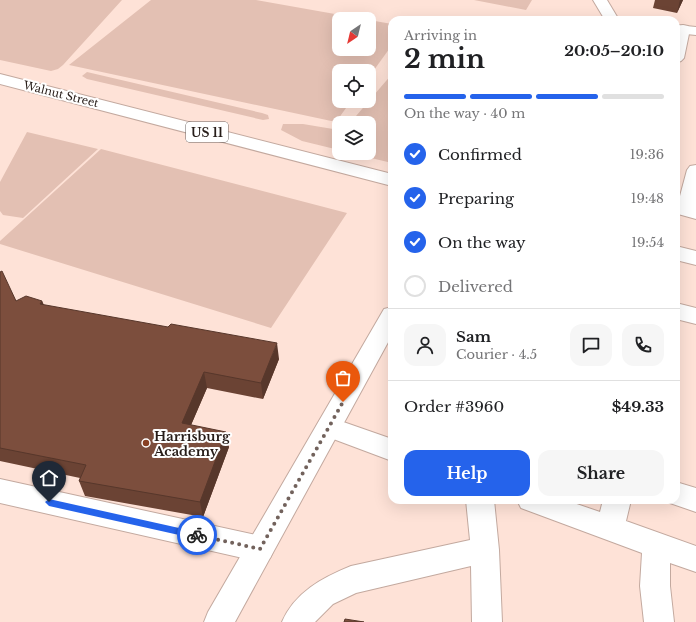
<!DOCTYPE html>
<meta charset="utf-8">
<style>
body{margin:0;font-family:"Libre Baskerville",serif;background:#f6f6f6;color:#202124;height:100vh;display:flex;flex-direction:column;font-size:15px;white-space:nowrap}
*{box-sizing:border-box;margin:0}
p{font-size:13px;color:#757577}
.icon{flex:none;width:22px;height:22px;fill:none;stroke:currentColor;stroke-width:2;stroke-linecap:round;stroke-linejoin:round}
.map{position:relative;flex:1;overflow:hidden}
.panel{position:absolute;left:388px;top:16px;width:292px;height:488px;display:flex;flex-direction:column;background:#fff;border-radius:12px;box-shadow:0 4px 16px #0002}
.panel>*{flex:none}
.needle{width:26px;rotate:215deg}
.buttons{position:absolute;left:332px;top:12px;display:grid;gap:8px}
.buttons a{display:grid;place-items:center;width:44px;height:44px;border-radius:8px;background:#fff;box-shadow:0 4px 16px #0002;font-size:20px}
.pin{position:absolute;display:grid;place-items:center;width:34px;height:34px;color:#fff;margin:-41px -17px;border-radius:50% 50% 50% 0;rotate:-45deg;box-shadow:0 0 4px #0007}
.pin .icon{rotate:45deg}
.courier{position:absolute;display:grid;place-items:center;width:40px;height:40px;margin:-20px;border:3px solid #2563eb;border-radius:50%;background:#fff;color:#222;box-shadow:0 1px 5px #0007}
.head em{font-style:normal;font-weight:700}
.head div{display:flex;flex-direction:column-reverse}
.head{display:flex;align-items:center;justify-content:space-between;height:68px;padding:0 16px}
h1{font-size:26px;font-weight:700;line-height:30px}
.bar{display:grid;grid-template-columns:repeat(4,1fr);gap:6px 4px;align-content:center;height:48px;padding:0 16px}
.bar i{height:5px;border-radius:3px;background:#e0e0e0}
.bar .active{background:#2563eb}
.bar p{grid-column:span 4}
.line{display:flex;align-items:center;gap:10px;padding:0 16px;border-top:1px solid #e0e0e0}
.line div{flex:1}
.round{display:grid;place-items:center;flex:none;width:42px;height:42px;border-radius:12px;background:#f6f6f6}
ol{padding:0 16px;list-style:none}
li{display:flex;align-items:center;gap:12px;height:44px}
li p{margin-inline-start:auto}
li .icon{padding:4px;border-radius:50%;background:#2563eb;color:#fff;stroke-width:4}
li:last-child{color:#757577}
li i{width:22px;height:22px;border:2px solid #e0e0e0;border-radius:50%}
.cta{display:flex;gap:8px;margin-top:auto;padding:8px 16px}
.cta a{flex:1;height:46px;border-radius:12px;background:#2563eb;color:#fff;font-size:16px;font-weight:700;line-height:46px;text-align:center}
.cta a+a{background:#f6f6f6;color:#202124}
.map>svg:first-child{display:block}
</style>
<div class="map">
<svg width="696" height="622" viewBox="0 0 696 622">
<rect width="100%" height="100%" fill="#fee2d7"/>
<path fill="#e3c0b3" d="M0 0H122L63 65 58 69 51 71 0 60Z
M151 0H256L363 19H339V49H369V20L392 24V45L369 77V71H339V101H351L336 122 69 65Z
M474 0H532L526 10Z
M87 72 262 113 268 115 269 119 263 120 87 79 82 76Z
M392 74V163L350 153H369V123H350Z
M283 124H303L339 130V150L302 141 281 130Z
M27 132 98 149 23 218 3 215 0 211V182Z
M101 149 347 213 271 328 0 244V241Z"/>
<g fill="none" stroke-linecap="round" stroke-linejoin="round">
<g stroke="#c3a99f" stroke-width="2">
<path id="minor" d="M593 0H607L619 20H605Z
M683 25 688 26 690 29 684 58 681 61 676 63V29L678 26Z
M696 165V219L678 214 676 211 687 170 690 166Z
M676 303 696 308V324L676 319Z
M329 417 392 439V461L320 434 316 427 320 420Z
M0 479 260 536 270 540 274 549 270 558 260 562 0 503Z
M676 482 696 488V512L667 502 665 500H676Z
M466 500H494L499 550 502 622H472L471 566 356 593 333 604 315 622H282C295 592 322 578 351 566L470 540Z
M517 500H565L600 512 603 500H631L626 521 696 546V572L670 563V586L674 622H644L640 586 642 553 521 508Z"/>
</g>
<g stroke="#c3a99f" stroke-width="2">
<path id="major" d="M676 25 696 27V35L676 33Z
M0 74 392 174V186L0 84Z
M676 246 696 251V265L676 260Z
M392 307V335L235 622H204L208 612 384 309Z"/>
</g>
<use href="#minor" fill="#fff" fill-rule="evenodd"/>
<use href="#major" fill="#fff" fill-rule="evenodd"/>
</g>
<path fill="#6b4334" d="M655 0H683L677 13 653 8Z
M0 272 16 301H42L44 305 279 359 263 399 207 388 191 425 229 447 203 517 85 496 79 481 80 478 0 461Z"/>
<path fill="#57372b" d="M680 0H683L677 13Z
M42 301 48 316 40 304Z
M277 343 279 359 263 399 261 383Z
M204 372 207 388 185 439 182 423Z
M226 432 229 447 203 517 200 502Z"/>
<path fill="#7c4e3d" stroke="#57372b" d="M2 271 16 301 26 296 42 301 40 304 168 327 171 324 277 343 261 383 204 372 182 423 226 432 200 502 79 481 86 465 0 448V272Z
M345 619 364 622H344Z"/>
<path fill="#2563eb" d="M49 499 197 532 202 535 197 539 49 506 45 502Z"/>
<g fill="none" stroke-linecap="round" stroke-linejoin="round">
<path stroke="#72625c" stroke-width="4" stroke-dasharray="0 7.2" d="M197 535 260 549 343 402"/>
</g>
<circle fill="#883f22" stroke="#fff" stroke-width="1.5" cx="146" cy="443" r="4"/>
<g text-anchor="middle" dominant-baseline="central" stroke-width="4" stroke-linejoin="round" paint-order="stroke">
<g font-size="11" fill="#271d19" stroke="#fff">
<text transform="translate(61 94) rotate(14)">Walnut Street</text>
</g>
<rect fill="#fff" stroke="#68615e" stroke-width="1" x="186" y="122" width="42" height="20" rx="3"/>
<g font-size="12" font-weight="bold" fill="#271d19">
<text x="207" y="132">US 11</text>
</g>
<g font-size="13" font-weight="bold" fill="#271d19" stroke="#fff" text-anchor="start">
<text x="154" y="436">Harrisburg<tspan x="154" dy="15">Academy</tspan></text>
</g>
</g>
</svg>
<div class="buttons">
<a><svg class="needle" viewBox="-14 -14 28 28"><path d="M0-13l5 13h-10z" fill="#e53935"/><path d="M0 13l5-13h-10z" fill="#757577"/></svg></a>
<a><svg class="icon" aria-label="locate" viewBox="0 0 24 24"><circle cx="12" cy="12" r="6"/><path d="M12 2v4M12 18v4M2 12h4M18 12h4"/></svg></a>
<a><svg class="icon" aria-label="layers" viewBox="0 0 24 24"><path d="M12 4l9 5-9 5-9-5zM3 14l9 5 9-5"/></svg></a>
</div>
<div class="pin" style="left:343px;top:402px;background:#ea580c"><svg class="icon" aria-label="bag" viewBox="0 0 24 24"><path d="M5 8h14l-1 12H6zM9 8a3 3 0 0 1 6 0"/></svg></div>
<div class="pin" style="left:49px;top:502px;background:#1f2937"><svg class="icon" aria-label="home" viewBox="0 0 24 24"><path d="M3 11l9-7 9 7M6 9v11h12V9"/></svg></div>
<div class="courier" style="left:197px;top:535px"><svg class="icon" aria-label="bike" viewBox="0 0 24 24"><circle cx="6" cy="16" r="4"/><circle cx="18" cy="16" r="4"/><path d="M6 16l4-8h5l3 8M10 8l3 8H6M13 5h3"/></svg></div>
<section class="panel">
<div class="head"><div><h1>2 min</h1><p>Arriving in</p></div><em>20:05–20:10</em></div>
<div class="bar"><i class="active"></i><i class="active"></i><i class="active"></i><i></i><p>On the way · 40 m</p></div>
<ol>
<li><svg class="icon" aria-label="check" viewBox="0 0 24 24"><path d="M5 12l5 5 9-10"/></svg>Confirmed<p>19:36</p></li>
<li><svg class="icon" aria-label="check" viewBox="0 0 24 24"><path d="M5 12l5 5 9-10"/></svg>Preparing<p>19:48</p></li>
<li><svg class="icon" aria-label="check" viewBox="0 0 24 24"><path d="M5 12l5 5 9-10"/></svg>On the way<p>19:54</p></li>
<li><i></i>Delivered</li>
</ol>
<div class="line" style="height:72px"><a class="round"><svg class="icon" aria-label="person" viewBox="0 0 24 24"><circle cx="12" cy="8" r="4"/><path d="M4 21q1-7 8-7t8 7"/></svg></a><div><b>Sam</b><p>Courier · 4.5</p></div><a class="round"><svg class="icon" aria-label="chat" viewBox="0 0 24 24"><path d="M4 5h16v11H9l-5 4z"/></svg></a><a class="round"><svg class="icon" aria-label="phone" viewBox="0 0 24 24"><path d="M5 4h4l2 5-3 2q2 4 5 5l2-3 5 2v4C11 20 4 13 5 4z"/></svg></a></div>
<div class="line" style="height:52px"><div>Order #3960</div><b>$49.33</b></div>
<div class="cta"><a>Help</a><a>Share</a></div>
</section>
</div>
